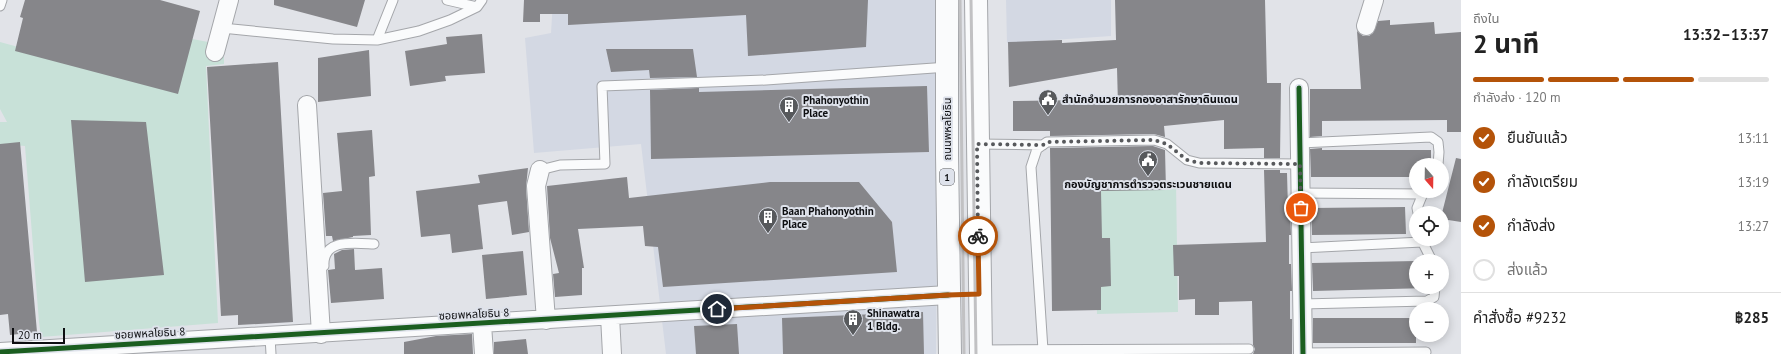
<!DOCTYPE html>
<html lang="th">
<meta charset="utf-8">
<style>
body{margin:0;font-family:"PT Sans","Noto Sans Thai",sans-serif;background:#f6f6f6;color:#222;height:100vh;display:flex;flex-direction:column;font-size:15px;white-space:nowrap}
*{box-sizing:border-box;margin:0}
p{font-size:13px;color:#767676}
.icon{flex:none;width:22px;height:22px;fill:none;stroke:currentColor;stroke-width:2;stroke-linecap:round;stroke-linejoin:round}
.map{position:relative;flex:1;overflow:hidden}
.details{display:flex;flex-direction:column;background:#fff;width:320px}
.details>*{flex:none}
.needle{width:26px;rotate:160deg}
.tools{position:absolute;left:1409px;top:158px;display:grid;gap:8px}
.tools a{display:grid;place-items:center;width:40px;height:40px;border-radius:50%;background:#fff;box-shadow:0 2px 10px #0003;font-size:20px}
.scale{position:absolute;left:12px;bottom:10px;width:53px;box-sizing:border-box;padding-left:4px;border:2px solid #0d0e11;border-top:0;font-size:11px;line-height:14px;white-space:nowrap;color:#0d0e11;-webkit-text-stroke:3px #dee2eb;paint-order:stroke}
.pin{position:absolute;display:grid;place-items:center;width:34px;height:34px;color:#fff;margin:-17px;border:2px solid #fff;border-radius:50%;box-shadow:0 1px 4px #0007}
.courier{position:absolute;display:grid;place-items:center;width:40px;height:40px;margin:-20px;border:3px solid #b45309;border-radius:50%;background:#fff;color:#222;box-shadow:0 1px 5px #0007}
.overview em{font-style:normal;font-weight:700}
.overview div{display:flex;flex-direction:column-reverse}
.overview{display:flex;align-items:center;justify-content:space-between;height:68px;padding:0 12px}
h1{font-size:26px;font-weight:700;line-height:30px}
.bar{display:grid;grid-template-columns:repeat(4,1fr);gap:6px 4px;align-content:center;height:48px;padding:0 12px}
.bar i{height:5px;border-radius:3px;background:#e0e0e0}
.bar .current{background:#b45309}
.bar p{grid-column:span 4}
.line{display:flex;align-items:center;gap:10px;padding:0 12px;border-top:1px solid #e0e0e0}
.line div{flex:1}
ol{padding:0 12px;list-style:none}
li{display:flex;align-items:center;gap:12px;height:44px}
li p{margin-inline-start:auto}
li .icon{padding:4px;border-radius:50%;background:#b45309;color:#fff;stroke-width:4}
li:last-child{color:#767676}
li i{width:22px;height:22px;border:2px solid #e0e0e0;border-radius:50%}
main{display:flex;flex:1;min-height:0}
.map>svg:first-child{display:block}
</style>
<main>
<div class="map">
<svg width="1461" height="354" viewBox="0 0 1461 354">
<rect width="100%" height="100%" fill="#e1e3e8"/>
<path fill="#d3d8e3" d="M553 0H939L936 354H666L641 144 534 153 525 38 551 33Z
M1006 0H1111V36L1007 43Z"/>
<path fill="#c8e1d8" d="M187 38 224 45V64L206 66 218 323 41 337 39 322 25 146 0 144V122H7L0 109V42L168 88Z
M1176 182 1178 312 1097 314 1094 184Z"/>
<path fill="#86868a" d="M25 0H160L200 11 178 94 15 51 23 18 20 17Z
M274 0H365L357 27 274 5Z
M524 0H868L866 47 748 56 746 15 568 25V14H540V22H523Z
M1115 0H1265L1267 83H1281L1280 158H1264V148L1224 149V120L1164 126 1165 137 1154 134 1050 136V131H1013V101L1082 100V104L1118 105 1117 68 1009 87 1008 42 1062 40V43L1116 40Z
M1390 20V25L1434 22 1435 34 1461 32V132H1447V120L1322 121V136L1310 137V89H1361L1357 31 1363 36H1369L1373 33 1378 21Z
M482 34 485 73 445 76 446 81 410 86 405 51 447 44 446 37Z
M606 49H693L697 77 650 78 649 70 611 72Z
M369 50 371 96 318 102V58Z
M278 62 293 322 238 325V315L221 316 207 67Z
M927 86 929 152 651 159 650 90 699 88V92Z
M71 120 146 122 164 275 85 282Z
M372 130 375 176 369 177 371 235 353 236V237L333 241 332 236H326L323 193 342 191 337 133Z
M20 142 37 332 10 335 8 314 0 315V144Z
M1153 146 1165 150 1166 190 1101 191 1102 238H1110L1111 286 1101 287V310L1052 311 1050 148Z
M1322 148V150H1431V165H1416V177H1311L1310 149Z
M1456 158 1461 159V222L1442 219V213Z
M528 168 526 187 529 232 512 235 507 201 478 205 483 249 452 253 450 234 421 237 416 191 480 183 478 175Z
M1264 170H1280V173H1287L1288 209 1290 208 1291 235H1289V264H1291L1292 291H1290V319H1292V354H1253L1255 349 1253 345 1252 301 1219 302V315H1195V299L1179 300V276H1174L1173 245 1266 242Z
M627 177 629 198 770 182H859L892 222 897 272 663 287 658 247 645 246 643 226 578 229 584 268H582V295L555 297 553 274 559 273 550 238 547 186Z
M1405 207 1406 234 1312 235 1311 208Z
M354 249 355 270 382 268 384 299 331 303 328 270 335 269 334 254 342 250Z
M523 251 527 295 486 299 482 255Z
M1416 261V287L1429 288 1313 291 1312 263Z
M923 312 924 354H783L782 318Z
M1313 318H1416V343H1313Z
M737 324 739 354H696L694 326Z
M472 334 473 354H404V342L436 336Z
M526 339 528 354H494V342Z"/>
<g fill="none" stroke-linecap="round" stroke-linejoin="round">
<g stroke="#a4a6aa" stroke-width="11">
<path id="service" d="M447 0 477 7
M0 6 2 0
M222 28 333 39 377 40 419 31 450 20 477 7 482 0
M377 40 393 0
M1300 143 1431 137 1438 142 1439 152 1438 165
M977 144 1043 145
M540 170 560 165 605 164 602 86 766 80 948 67
M1300 193 1423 194
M1418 213 1417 208 1424 191
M1421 239 1432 261
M1301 248 1422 242
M324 266C322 238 355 243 374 244
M1302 304 1427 301 1434 297 1435 287
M270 337 271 354
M981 350 1249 349
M1043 350 1031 167 1037 149 1047 142 1154 140 1167 144 1187 160 1199 163 1300 164
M1303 353 1426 352"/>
</g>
<g stroke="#a4a6aa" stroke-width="20">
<path id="minor" d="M1366 26 1374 0
M215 52 229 0
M1299 88 1303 354
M307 105 321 334
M540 170 536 186 546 320
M610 316 612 354
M482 324 484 354
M0 352 948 295"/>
</g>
<g stroke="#a4a6aa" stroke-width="24">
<path id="primary" d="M947 0V155L950 354
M976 0 981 354"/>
</g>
<use href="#service" stroke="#fafbfc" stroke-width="9"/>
<use href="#minor" stroke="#fafbfc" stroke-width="18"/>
<use href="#primary" stroke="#fafbfc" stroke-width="22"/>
<path stroke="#c1c1c3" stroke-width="3" d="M960 0 964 354
M971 0 976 354"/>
<g stroke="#dee2eb" stroke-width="8">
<path id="cycleway" d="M1299 88 1303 354
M0 352 948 295"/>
</g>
<use href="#cycleway" stroke="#1b5e20" stroke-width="5"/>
</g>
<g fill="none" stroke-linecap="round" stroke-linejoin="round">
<path stroke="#57595c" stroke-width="4" stroke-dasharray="0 7.2" d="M978 236 977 144 1043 145 1047 142 1154 140 1167 144 1187 160 1199 163 1300 164 1301 208"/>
<path stroke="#b45309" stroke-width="5" d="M717 309 948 295 979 294 978 236"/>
</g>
<defs>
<g id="civic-pin" transform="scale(1)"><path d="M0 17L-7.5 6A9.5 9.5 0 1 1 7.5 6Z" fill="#57595c" stroke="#dee2eb"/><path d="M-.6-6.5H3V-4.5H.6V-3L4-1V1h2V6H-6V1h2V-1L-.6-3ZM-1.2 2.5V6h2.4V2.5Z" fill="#fff"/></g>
<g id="building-pin" transform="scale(1)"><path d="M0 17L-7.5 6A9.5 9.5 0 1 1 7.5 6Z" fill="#57595c" stroke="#dee2eb"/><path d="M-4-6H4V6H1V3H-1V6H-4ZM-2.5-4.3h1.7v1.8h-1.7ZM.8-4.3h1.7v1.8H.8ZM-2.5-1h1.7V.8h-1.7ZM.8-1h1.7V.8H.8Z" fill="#fff"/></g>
</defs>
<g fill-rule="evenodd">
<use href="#civic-pin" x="1048" y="99"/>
<use href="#building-pin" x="789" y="106"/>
<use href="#civic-pin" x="1148" y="160"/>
<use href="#building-pin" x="768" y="217"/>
<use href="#building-pin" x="853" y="319"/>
</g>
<g text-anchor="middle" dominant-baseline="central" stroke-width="4" stroke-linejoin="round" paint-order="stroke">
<rect fill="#dee2eb" stroke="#4c4e52" stroke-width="1" x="940" y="169" width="14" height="16" rx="3"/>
<g font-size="10" font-weight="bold" fill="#0d0e11">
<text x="947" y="177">1</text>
</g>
<g font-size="11" font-weight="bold" fill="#0d0e11" stroke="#dee2eb" text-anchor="start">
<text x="1062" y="99">สำนักอำนวยการกองอาสารักษาดินแดน</text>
<text x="803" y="100">Phahonyothin<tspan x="803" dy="13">Place</tspan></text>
<text x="1148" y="184" text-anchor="middle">กองบัญชาการตำรวจตระเวนชายแดน</text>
<text x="782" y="211">Baan Phahonyothin<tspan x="782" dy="13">Place</tspan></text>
<text x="867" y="313">Shinawatra<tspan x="867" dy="13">1 Bldg.</tspan></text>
</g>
<g font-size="11" fill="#0d0e11" stroke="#dee2eb">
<text transform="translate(947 129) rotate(-90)">ถนนพหลโยธิน</text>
<text transform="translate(474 314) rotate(-3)">ซอยพหลโยธิน 8</text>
<text transform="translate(150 333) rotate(-3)">ซอยพหลโยธิน 8</text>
</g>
</g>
</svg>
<div class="tools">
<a><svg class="needle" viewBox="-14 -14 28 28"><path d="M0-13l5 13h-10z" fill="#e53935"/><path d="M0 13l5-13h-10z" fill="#767676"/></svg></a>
<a><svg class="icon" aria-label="locate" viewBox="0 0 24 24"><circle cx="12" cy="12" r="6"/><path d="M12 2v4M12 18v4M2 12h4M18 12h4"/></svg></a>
<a>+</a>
<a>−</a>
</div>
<div class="scale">20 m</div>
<div class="pin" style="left:1301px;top:208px;background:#ea580c"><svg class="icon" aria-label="bag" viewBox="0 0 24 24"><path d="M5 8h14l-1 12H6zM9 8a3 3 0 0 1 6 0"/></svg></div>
<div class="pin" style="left:717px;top:309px;background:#1f2937"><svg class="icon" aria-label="home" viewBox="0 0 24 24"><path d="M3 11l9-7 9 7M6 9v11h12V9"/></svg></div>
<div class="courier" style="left:978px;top:236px"><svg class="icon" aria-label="bike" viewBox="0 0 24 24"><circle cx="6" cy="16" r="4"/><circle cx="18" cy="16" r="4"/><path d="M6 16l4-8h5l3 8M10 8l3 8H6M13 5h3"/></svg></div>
</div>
<section class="details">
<div class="overview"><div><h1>2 นาที</h1><p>ถึงใน</p></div><em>13:32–13:37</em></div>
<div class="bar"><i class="current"></i><i class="current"></i><i class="current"></i><i></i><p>กำลังส่ง · 120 m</p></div>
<ol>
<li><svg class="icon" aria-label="check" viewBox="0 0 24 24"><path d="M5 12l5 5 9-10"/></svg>ยืนยันแล้ว<p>13:11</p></li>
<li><svg class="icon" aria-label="check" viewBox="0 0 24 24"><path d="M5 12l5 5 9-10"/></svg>กำลังเตรียม<p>13:19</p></li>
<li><svg class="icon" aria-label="check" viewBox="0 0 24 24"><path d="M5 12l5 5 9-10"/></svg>กำลังส่ง<p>13:27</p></li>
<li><i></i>ส่งแล้ว</li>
</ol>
<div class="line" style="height:52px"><div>คำสั่งซื้อ #9232</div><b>฿285</b></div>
</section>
</main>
